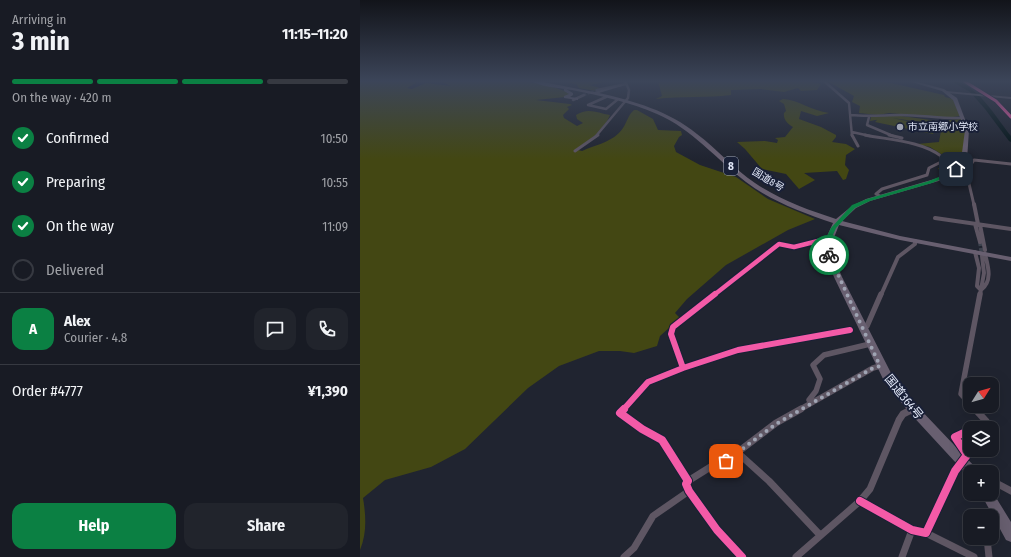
<!DOCTYPE html>
<meta charset="utf-8">
<style>
body{margin:0;font-family:"Fira Sans Condensed","Noto Sans JP",sans-serif;background:#21242c;color:#f1f3f6;height:100vh;display:flex;flex-direction:column;font-size:15px;white-space:nowrap}
*{box-sizing:border-box;margin:0}
p{font-size:13px;color:#9fa1a6}
.icon{flex:none;width:22px;height:22px;fill:none;stroke:currentColor;stroke-width:2;stroke-linecap:round;stroke-linejoin:round}
.map{position:relative;flex:1;overflow:hidden}
.side{display:flex;flex-direction:column;background:#181b24;width:360px}
.side>*{flex:none}
.needle{width:26px;rotate:53deg}
.fabs{position:absolute;left:603px;top:377px;display:grid;gap:8px}
.fabs a{display:grid;place-items:center;width:36px;height:36px;border-radius:8px;background:#181b24;box-shadow:0 4px 16px #0002,0 0 0 1px #363941;font-size:20px}
.pin{position:absolute;display:grid;place-items:center;width:34px;height:34px;color:#fff;margin:-17px;border-radius:8px;box-shadow:0 2px 6px #0006}
.courier{position:absolute;display:grid;place-items:center;width:40px;height:40px;margin:-20px;border:3px solid #0b8043;border-radius:50%;background:#fff;color:#222;box-shadow:0 1px 5px #0007}
.overview em{font-style:normal;font-weight:700}
.overview div{display:flex;flex-direction:column-reverse}
.overview{display:flex;align-items:center;justify-content:space-between;height:68px;padding:0 12px}
h1{font-size:26px;font-weight:700;line-height:30px}
.bar{display:grid;grid-template-columns:repeat(4,1fr);gap:6px 4px;align-content:center;height:48px;padding:0 12px}
.bar i{height:5px;border-radius:3px;background:#363941}
.bar .on{background:#0b8043}
.bar p{grid-column:span 4}
.line{display:flex;align-items:center;gap:10px;padding:0 12px;border-top:1px solid #363941}
.line div{flex:1}
.round{display:grid;place-items:center;flex:none;width:42px;height:42px;border-radius:12px;background:#21242c}
ol{padding:0 12px;list-style:none}
li{display:flex;align-items:center;gap:12px;height:44px}
li p{margin-inline-start:auto}
li .icon{padding:4px;border-radius:50%;background:#0b8043;color:#fff;stroke-width:4}
li:last-child{color:#9fa1a6}
li i{width:22px;height:22px;border:2px solid #363941;border-radius:50%}
.button{display:flex;gap:8px;margin-top:auto;padding:8px 12px}
.button a{flex:1;height:46px;border-radius:12px;background:#0b8043;color:#fff;font-size:16px;font-weight:700;line-height:46px;text-align:center}
.button a+a{background:#21242c;color:#f1f3f6}
main{display:flex;flex:1;min-height:0}
.map>svg:first-child{display:block}
</style>
<main>
<section class="side">
<div class="overview"><div><h1>3 min</h1><p>Arriving in</p></div><em>11:15–11:20</em></div>
<div class="bar"><i class="on"></i><i class="on"></i><i class="on"></i><i></i><p>On the way · 420 m</p></div>
<ol>
<li><svg class="icon" aria-label="check" viewBox="0 0 24 24"><path d="M5 12l5 5 9-10"/></svg>Confirmed<p>10:50</p></li>
<li><svg class="icon" aria-label="check" viewBox="0 0 24 24"><path d="M5 12l5 5 9-10"/></svg>Preparing<p>10:55</p></li>
<li><svg class="icon" aria-label="check" viewBox="0 0 24 24"><path d="M5 12l5 5 9-10"/></svg>On the way<p>11:09</p></li>
<li><i></i>Delivered</li>
</ol>
<div class="line" style="height:72px"><b class="round" style="background:#0b8043;color:#fff">A</b><div><b>Alex</b><p>Courier · 4.8</p></div><a class="round"><svg class="icon" aria-label="chat" viewBox="0 0 24 24"><path d="M4 5h16v11H9l-5 4z"/></svg></a><a class="round"><svg class="icon" aria-label="phone" viewBox="0 0 24 24"><path d="M5 4h4l2 5-3 2q2 4 5 5l2-3 5 2v4C11 20 4 13 5 4z"/></svg></a></div>
<div class="line" style="height:52px"><div>Order #4777</div><b>¥1,390</b></div>
<div class="button"><a>Help</a><a>Share</a></div>
</section>
<div class="map">
<svg width="651" height="557" viewBox="0 0 651 557">
<rect width="100%" height="100%" fill="#202430"/>
<path fill="#434713" d="M0 81H59L47 88 52 89 66 83 91 86 80 81H165C177 84 200 87 210 94L205 97 176 100 210 104 212 105 207 107 209 109 203 115 204 118 217 126 223 123 217 119 216 115C228 107 238 113 250 115 244 130 230 140 218 150L222 151C235 145 254 142 263 128 267 122 268 115 274 110H277L293 119 298 130 321 131 322 135 319 137 314 146 316 152 340 165 376 177 408 199 455 219 428 230 366 265 327 299 315 313 320 318 300 336 297 346 274 353 260 351H239L199 366 168 388 105 449 71 467 25 480 3 498C6 516 7 533 0 550Z
M200 81H251L229 85 240 88 236 90 237 91H236L219 88 216 84Z
M298 81H454L453 82 461 84 457 90 441 91 438 88 424 92 401 89 371 90V95C346 98 321 96 296 99L302 96Z
M467 81H522L584 95 585 97 593 99 600 116 586 118 529 113 518 115 499 113 500 106 492 102 494 96Z
M423 99C439 100 452 111 469 113L457 116 441 111 439 119 461 127 476 135V137L472 142 486 144 495 149 486 155 485 165 489 170 486 179 483 180 477 171 444 173 455 180 439 189 426 174 402 169 385 149 377 142 405 141 417 143 418 140 415 138 425 137 433 127C428 124 423 120 424 113L426 111 424 104 419 101Z
M534 115 578 121 601 119C611 143 606 153 589 172L578 169 586 157 570 147 557 144 579 142 582 125 532 118 577 127 573 134 515 122 518 119 527 118 510 121 511 117Z"/>
<g fill="none" stroke-linecap="round" stroke-linejoin="round">
<path fill="#031417" fill-rule="evenodd" d="M591 81C614 79 638 120 651 136V142L649 141 625 109 610 92Z"/>
<path stroke="#3d424e" stroke-width="2.5" stroke-dasharray="2.5 1.5" stroke-linecap="butt" d="M224 95 237 90"/>
<path stroke="#3d424e" stroke-width="4" stroke-dasharray="4 2" stroke-linecap="butt" d="M620 242 622 256"/>
<path stroke="#5e5663" stroke-width="2.5" d="M464 81 489 103 492 136
M237 90 266 84
M246 97 228 105 246 109 257 100
M213 100 224 95
M491 115C508 117 524 115 541 115 562 115 582 119 603 118
M509 117 507 125 533 136
M492 132 510 136
M236 136 268 98 269 90 265 81"/>
<path stroke="#5e5663" stroke-width="3" d="M492 135 498 146
M505 135C530 140 561 141 581 156V162L569 168 567 175 522 189 516 194 520 196
M529 135 542 138
M215 151 238 135
M614 205 606 171 614 160 651 164"/>
<path stroke="#5e5663" stroke-width="4" d="M614 204 618 224
M575 218 651 229
M615 224 620 242
M620 225 625 250
M615 252 619 268 617 286 621 290
M621 290C633 281 628 266 625 254
M354 295 419 244 434 247 458 241 467 242
M521 295 538 257 555 244V241
M620 295 624 273 622 256"/>
<path stroke="#5e5663" stroke-width="5.5" d="M502 328 507 326 521 294
M323 368 311 334 313 327 355 294
M451 403 449 400 456 391 460 379 453 365 464 355 510 344
M610 404 601 394 620 294
M612 406 616 410
M263 410 288 382 323 368 378 350 490 330
M439 410 513 368 520 366
M551 410 553 409"/>
<path stroke="#5e5663" stroke-width="7" d="M264 409 260 413 282 429 302 440 328 481 326 484 329 491 357 530 382 557
M614 428 626 421 615 409
M378 453 409 481 460 535
M328 481 352 466 366 461 416 423 441 409
M632 489 638 484 651 491
M500 501 552 530 566 533 595 471 607 455 595 437 610 430
M630 516 634 507
M566 533 614 557
M627 538 629 557
M264 557 274 548 293 516 329 491
M436 557 500 501 510 489 539 420 543 414 553 409
M542 557 552 530"/>
<path fill="#5e5663" fill-rule="evenodd" d="M586 91 651 97V99L587 93 585 92Z"/>
<path fill="#685f70" fill-rule="evenodd" d="M171 81H178L234 92 262 84V86L239 93C274 101 309 111 337 134 357 149 374 169 395 183 420 200 448 210 476 219L492 206 506 199 578 178 590 172 601 160 605 130 593 100 582 91 548 81H554L584 89 597 98 609 130 607 160 594 174 582 180 510 201 496 208 482 221 540 236 651 257V261L540 240 479 225 471 245 473 255 482 277 532 375 557 406 616 468 618 472H610V477L608 476 549 412 524 381 474 277 465 255 463 245 473 223C443 213 411 201 386 182 356 159 332 129 297 114 270 102 241 96 212 90 199 88 182 87 171 81Z
M204 89H206L213 93V95L210 97 218 98V100L204 98V96L209 94 204 91Z
M632 491 651 522V542L646 540 621 494H632Z"/>
<g stroke="#192037" stroke-width="4.5">
<path id="cycleway-far3" d="M604 81 636 101 651 117"/>
</g>
<g stroke="#192037" stroke-width="7">
<path id="cycleway-far2" d="M354 295 419 244 434 247 458 241 467 242"/>
</g>
<g stroke="#192037" stroke-width="8">
<path id="cycleway-far1" d="M323 368 311 334 313 327 355 294
M263 410 288 382 323 368 378 350 490 330"/>
</g>
<g stroke="#192037" stroke-width="10">
<path id="cycleway" d="M264 409 260 413 282 429 302 440 328 481 326 484 329 491 357 530 382 557
M500 501 552 530 566 533 595 471 607 455 595 437 610 430"/>
</g>
<use href="#cycleway-far3" stroke="#f35aa7" stroke-width="3"/>
<use href="#cycleway-far2" stroke="#f35aa7" stroke-width="4.5"/>
<use href="#cycleway-far1" stroke="#f35aa7" stroke-width="6"/>
<use href="#cycleway" stroke="#f35aa7" stroke-width="8"/>
</g>
<linearGradient id="sky" x2="0" y2="1"><stop stop-color="#12141a"/><stop offset="0.51" stop-color="#3c4559"/><stop offset="1" stop-color="#3c4559" stop-opacity="0"/></linearGradient>
<rect width="651" height="159" fill="url(#sky)"/>
<path fill="#0b8043" d="M595 168 599 169 589 176 572 183 510 201 495 208 476 228 470 242 472 255 469 256 466 255 464 242 471 228 492 205 507 199 569 181 586 174Z"/>
<g fill="none" stroke-linecap="round" stroke-linejoin="round">
<path stroke="#9fa4b3" stroke-width="4" stroke-dasharray="0 7.2" d="M366 461 416 424 513 368 520 366 469 255"/>
</g>
<circle fill="#9fa4b3" stroke="#192037" stroke-width="1.5" cx="540" cy="127" r="4"/>
<g text-anchor="middle" dominant-baseline="central" stroke-width="4" stroke-linejoin="round" paint-order="stroke">
<g font-size="10" fill="#e3e9f9" stroke="#192037" text-anchor="start">
<text x="548" y="127">市立南郷小学校</text>
</g>
<g font-size="10" fill="#e3e9f9" stroke="#192037">
<text transform="translate(408 180) rotate(31)">国道8号</text>
</g>
<rect fill="#192037" stroke="#a6adbf" stroke-width="1" x="364" y="157" width="14" height="18" rx="3"/>
<g font-size="11" font-weight="bold" fill="#e3e9f9">
<text x="371" y="166">8</text>
</g>
<g font-size="12" fill="#e3e9f9" stroke="#192037">
<text transform="translate(544 397) rotate(51)">国道364号</text>
</g>
</g>
</svg>
<div class="fabs">
<a><svg class="needle" viewBox="-14 -14 28 28"><path d="M0-13l5 13h-10z" fill="#e53935"/><path d="M0 13l5-13h-10z" fill="#9fa1a6"/></svg></a>
<a><svg class="icon" aria-label="layers" viewBox="0 0 24 24"><path d="M12 4l9 5-9 5-9-5zM3 14l9 5 9-5"/></svg></a>
<a>+</a>
<a>−</a>
</div>
<div class="pin" style="left:366px;top:461px;background:#ea580c"><svg class="icon" aria-label="bag" viewBox="0 0 24 24"><path d="M5 8h14l-1 12H6zM9 8a3 3 0 0 1 6 0"/></svg></div>
<div class="pin" style="left:596px;top:169px;background:#1f2937"><svg class="icon" aria-label="home" viewBox="0 0 24 24"><path d="M3 11l9-7 9 7M6 9v11h12V9"/></svg></div>
<div class="courier" style="left:469px;top:255px"><svg class="icon" aria-label="bike" viewBox="0 0 24 24"><circle cx="6" cy="16" r="4"/><circle cx="18" cy="16" r="4"/><path d="M6 16l4-8h5l3 8M10 8l3 8H6M13 5h3"/></svg></div>
</div>
</main>
